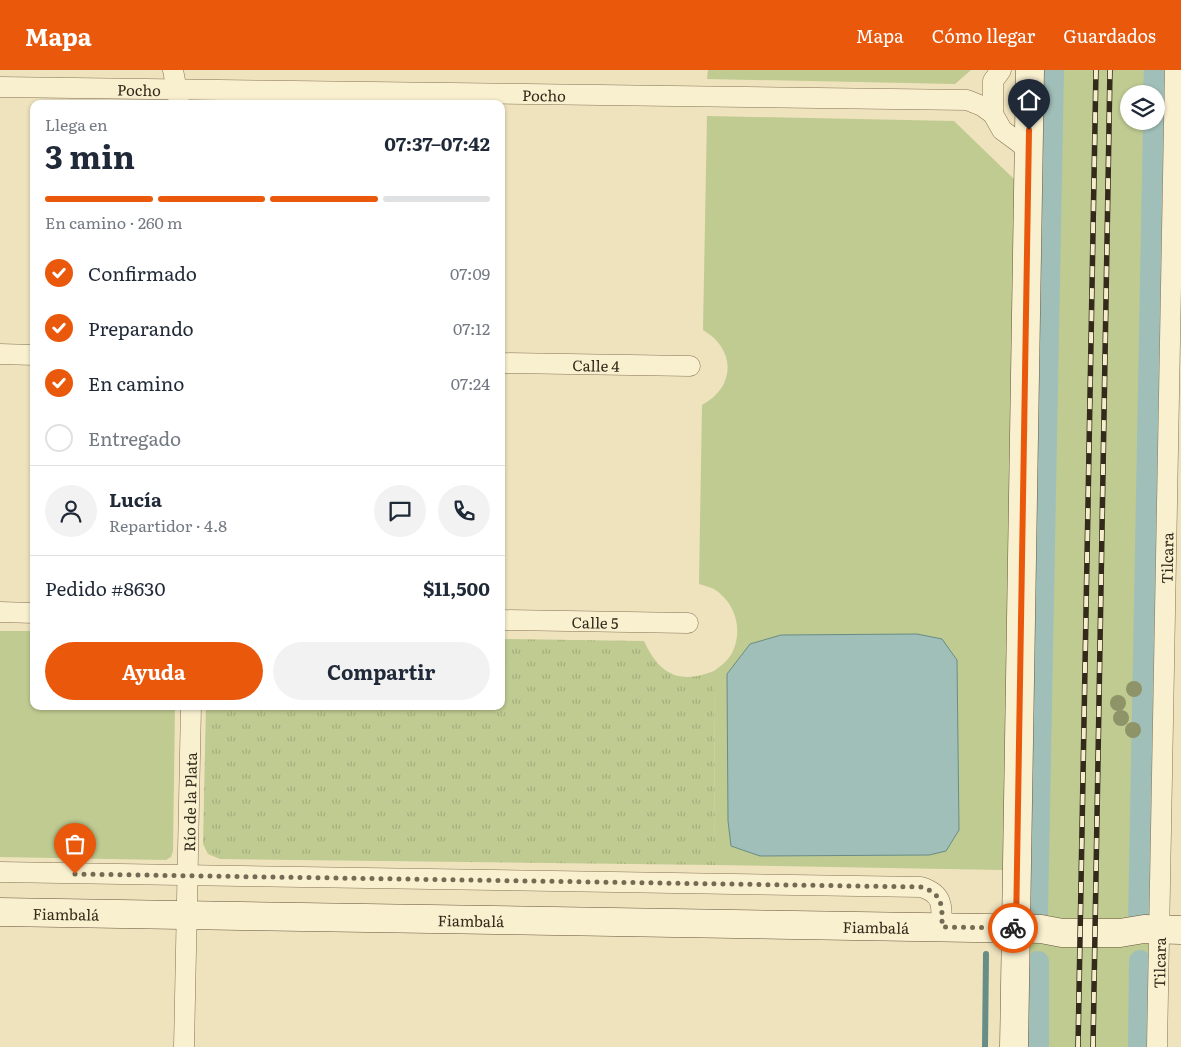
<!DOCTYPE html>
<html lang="es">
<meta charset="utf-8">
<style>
body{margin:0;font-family:Literata,serif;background:#f2f2f3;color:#1f2937;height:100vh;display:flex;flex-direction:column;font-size:19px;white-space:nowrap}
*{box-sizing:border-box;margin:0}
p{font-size:16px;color:#747a83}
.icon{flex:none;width:28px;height:28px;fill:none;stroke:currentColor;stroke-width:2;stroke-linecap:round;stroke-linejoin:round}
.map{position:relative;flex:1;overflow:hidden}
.details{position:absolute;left:30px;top:30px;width:475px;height:610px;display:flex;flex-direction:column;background:#fff;border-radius:10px;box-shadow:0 1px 4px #0004}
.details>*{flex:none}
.controls{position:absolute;left:1120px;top:15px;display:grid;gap:10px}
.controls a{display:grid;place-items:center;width:45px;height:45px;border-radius:50%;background:#fff;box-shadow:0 1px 4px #0004;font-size:25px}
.pin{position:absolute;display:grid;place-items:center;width:42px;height:42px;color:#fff;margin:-51px -21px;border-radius:50% 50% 50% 0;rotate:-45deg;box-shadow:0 0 5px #0007}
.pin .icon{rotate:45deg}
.courier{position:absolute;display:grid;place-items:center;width:50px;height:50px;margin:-25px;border:4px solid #ea580c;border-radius:50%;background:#fff;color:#222;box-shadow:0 1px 6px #0007}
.overview em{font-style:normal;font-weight:700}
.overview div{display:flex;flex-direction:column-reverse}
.overview{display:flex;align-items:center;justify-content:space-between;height:85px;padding:0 15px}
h1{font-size:32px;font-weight:700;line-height:38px}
.bar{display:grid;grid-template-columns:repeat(4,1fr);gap:8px 5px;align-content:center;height:60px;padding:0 15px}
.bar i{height:6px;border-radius:4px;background:#e0e1e3}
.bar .on{background:#ea580c}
.bar p{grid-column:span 4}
.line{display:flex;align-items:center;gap:12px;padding:0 15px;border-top:1px solid #e0e1e3}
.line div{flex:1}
.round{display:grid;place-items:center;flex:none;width:52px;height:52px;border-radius:26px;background:#f2f2f3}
ol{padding:0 15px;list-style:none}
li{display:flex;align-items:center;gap:15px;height:55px}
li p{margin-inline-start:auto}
li .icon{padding:5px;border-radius:50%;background:#ea580c;color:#fff;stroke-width:4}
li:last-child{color:#747a83}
li i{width:28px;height:28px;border:2px solid #e0e1e3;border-radius:50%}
.action{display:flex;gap:10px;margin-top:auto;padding:10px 15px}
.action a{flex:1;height:58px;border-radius:30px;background:#ea580c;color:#fff;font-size:20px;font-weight:700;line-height:58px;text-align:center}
.action a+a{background:#f2f2f3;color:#1f2937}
header{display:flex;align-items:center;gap:30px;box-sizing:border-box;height:70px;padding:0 25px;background:#ea580c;color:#fff}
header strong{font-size:24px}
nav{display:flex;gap:28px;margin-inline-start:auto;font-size:18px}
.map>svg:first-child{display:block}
</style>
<header>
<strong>Mapa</strong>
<nav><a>Mapa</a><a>Cómo llegar</a><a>Guardados</a></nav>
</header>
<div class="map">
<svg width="1181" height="977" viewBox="0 0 1181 977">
<defs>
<pattern id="park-tufts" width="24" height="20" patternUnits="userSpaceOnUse" patternTransform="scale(1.25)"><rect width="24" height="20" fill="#bfcb91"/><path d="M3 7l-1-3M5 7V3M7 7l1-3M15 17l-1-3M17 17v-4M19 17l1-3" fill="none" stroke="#a5ae7c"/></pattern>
</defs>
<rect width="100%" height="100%" fill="#eee3bd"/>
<path fill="#bfcb91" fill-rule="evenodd" d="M708 0H971L955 14 707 9Z
M1030 0H1175L1157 977H1014ZM1129 24H1156V51H1129Z
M707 46 954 51 1016 111 1003 800 715 795 714 601C721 596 729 590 733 581 743 559 735 532 714 519 709 517 704 515 699 514L702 335C736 317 736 279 703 260Z
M0 561H34V636H175L173 781 171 787 166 790 0 787Z"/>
<path fill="url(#park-tufts)" d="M501 569 644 571C659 604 679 615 714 601L715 795 220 789 208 784 203 774 206 636H501Z"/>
<path fill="#a1bfb9" stroke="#688c86" d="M917 564 942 569 957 590 959 760 946 781 929 785 760 786 731 776 728 751 727 604 750 574 781 565Z"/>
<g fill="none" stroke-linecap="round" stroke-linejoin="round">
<path stroke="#688c86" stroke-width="6" d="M985 977 986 884"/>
<path stroke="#a1bfb9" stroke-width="22" d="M1154 24 1155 0
M1037 844 1053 0
M1139 852 1154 51
M1038 892V977
M1139 977 1140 891"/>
<g stroke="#857456" stroke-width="21">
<g id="street">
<path d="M173 0 179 32"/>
<path d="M1001 0 993 11V44L1002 60 1029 80"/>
<path id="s1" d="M0 17 967 30 982 36 993 44"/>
<path d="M0 284 34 285"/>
<path id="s2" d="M501 293 690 296"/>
<path d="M0 542 34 543"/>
<path id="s3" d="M501 550 688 553"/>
<path d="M0 802 921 817C944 824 942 837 941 857"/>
<path id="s4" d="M184 977 191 636"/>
<path id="s5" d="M1157 977 1175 0"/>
</g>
</g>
<g stroke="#67543a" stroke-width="29">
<g id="secondary">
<path id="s6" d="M0 842 1041 859 1062 863H1120L1144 859 1181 860"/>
<path d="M1014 977 1030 0"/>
</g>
</g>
<use href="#street" stroke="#f9f0d0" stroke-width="20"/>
<use href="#secondary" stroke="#f9f0d0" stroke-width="28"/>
<g stroke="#342a1b" stroke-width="5.5">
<path id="rail" d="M1078 977 1096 0
M1093 977 1110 0"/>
</g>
<use href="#rail" stroke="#f5edcc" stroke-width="4" stroke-dasharray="11" stroke-linecap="butt"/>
</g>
<g fill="#8f9368">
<circle cx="1134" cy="619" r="8"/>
<circle cx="1118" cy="633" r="8"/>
<circle cx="1121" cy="648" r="8"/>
<circle cx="1133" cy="660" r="8"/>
</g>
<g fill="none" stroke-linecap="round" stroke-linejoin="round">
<path stroke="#756b54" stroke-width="5" stroke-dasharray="0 9" d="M75 804 921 817C944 824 942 837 942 857L1013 858"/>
<path stroke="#ea580c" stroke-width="6" d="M1013 858H1016L1029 60"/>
</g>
<g text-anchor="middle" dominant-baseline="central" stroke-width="4" stroke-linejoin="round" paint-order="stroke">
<g font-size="15" fill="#342a1b" stroke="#f5edcc">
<text stroke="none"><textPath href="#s1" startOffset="139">Pocho</textPath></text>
<text stroke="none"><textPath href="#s1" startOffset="544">Pocho</textPath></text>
<text stroke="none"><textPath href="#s2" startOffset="95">Calle 4</textPath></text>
<text stroke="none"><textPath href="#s5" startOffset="489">Tilcara</textPath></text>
<text stroke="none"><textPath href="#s3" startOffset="94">Calle 5</textPath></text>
<text stroke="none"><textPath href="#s4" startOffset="245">Río de la Plata</textPath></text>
<text stroke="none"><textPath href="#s6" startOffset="66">Fiambalá</textPath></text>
<text stroke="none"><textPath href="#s6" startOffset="471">Fiambalá</textPath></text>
<text stroke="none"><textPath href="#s6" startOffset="876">Fiambalá</textPath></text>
<text stroke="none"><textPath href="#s5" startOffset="84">Tilcara</textPath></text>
</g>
</g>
</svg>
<div class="controls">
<a><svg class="icon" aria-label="layers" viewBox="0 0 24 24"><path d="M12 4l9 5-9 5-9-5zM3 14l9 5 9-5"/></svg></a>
</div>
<div class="pin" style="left:75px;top:804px;background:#ea580c"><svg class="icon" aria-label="bag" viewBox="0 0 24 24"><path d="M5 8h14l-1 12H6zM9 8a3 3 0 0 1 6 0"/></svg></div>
<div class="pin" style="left:1029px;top:60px;background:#1f2937"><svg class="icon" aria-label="home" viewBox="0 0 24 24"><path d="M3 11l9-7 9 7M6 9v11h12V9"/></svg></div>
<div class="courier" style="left:1013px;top:858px"><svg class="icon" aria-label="bike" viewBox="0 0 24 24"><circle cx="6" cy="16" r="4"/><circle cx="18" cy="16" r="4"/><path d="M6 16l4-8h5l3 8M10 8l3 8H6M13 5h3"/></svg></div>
<section class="details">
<div class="overview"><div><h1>3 min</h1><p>Llega en</p></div><em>07:37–07:42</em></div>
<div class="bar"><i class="on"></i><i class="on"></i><i class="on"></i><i></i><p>En camino · 260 m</p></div>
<ol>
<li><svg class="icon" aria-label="check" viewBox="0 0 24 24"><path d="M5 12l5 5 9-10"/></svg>Confirmado<p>07:09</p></li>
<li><svg class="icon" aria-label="check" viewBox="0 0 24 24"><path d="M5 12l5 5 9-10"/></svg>Preparando<p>07:12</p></li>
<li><svg class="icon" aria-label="check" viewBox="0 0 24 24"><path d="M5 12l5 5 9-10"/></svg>En camino<p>07:24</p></li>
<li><i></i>Entregado</li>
</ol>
<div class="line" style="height:90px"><a class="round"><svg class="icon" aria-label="person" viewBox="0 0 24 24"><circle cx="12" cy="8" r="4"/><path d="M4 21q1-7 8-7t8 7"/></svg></a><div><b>Lucía</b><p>Repartidor · 4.8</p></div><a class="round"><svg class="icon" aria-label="chat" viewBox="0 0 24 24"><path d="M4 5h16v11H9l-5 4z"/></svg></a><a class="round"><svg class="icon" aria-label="phone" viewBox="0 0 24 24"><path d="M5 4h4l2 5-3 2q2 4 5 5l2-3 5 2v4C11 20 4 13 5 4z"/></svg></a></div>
<div class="line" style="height:65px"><div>Pedido #8630</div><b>$11,500</b></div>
<div class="action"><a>Ayuda</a><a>Compartir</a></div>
</section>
</div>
